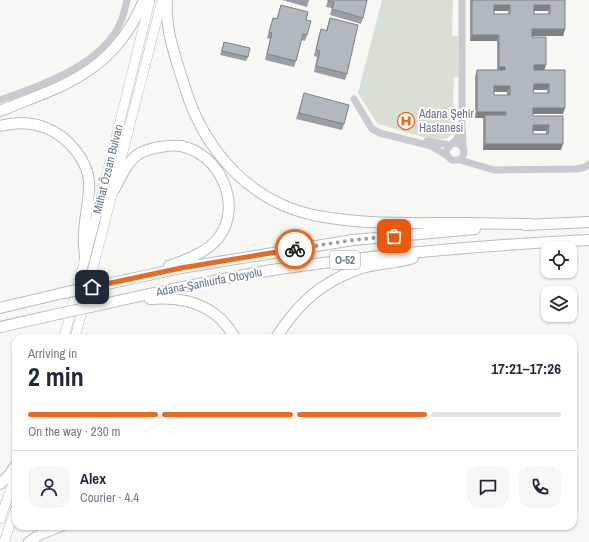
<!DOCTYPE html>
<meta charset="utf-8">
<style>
body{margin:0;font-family:"Archivo Narrow",sans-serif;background:#f6f6f7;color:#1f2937;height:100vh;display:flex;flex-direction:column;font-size:15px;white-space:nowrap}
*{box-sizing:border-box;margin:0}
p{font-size:13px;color:#747a83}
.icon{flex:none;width:22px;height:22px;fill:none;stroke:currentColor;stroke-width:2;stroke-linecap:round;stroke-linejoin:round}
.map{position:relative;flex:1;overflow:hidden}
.panel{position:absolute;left:12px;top:334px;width:565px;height:196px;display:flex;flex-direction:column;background:#fff;border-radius:12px;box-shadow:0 1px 3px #0004}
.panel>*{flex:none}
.controls{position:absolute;left:541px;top:242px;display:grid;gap:8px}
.controls a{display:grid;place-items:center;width:36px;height:36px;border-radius:8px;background:#fff;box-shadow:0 1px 3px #0004;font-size:20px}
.pin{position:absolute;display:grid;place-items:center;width:34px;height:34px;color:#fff;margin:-17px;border-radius:8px;box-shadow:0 2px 6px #0006}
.courier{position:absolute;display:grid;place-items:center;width:40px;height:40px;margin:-20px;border:3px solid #ec6a20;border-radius:50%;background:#fff;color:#222;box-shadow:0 1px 5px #0007}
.headline em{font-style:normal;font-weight:700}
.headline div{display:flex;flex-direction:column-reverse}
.headline{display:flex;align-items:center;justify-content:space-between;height:68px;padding:0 16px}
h1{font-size:26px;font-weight:700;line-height:30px}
.bar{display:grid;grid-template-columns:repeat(4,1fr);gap:6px 4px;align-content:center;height:48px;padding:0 16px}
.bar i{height:5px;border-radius:3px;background:#e0e1e3}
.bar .current{background:#ec6a20}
.bar p{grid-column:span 4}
.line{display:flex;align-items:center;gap:10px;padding:0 16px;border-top:1px solid #e0e1e3}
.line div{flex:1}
.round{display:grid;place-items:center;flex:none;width:42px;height:42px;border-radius:12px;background:#f6f6f7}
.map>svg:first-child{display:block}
</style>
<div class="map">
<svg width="589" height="542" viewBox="0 0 589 542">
<rect width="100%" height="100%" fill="#f7f8f4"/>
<path fill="#d8e0d5" d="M382 0H453L452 36H458L459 77H454L452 133C449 137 448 139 442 139 430 141 393 128 379 124L376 122 358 93Z"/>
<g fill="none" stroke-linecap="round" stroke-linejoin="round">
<g stroke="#babdc2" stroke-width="10">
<path id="major" d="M64 338 103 190 150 0
M75 338 162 0
M0 519 16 475
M4 542 16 508"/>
</g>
<g stroke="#b9bcc0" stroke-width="12">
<path id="highway" d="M167 0C165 32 176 58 185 88 205 152 251 203 318 216 366 225 415 223 463 223 486 223 508 224 530 224
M0 111C31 98 65 88 92 68 116 51 133 26 144 0
M0 126C30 118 57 127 76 151 83 160 88 170 89 181 90 200 84 218 84 236 83 243 85 251 85 257
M114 190C121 177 127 161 140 153 146 150 154 148 160 147 167 146 175 145 181 146 220 154 243 205 219 237 208 252 186 260 169 266
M525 225 589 222
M107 284 181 268 353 240 475 229
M150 299C186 296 217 305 235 338
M104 304C162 291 220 278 279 269 382 254 485 245 589 240
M0 308 63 293
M0 327 58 314
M276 338C296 306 320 283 356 270 374 263 395 264 413 258
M0 484 9 475 16 465
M29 542 41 534 61 526"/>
</g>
<path stroke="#c7cace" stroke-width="7" d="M462 0V120
M354 99 372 129 380 133 431 146 448 156
M0 100C41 86 104 64 121 21 124 15 125 7 127 0
M427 141 450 145
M453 143 460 144 464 150C464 158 460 161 452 160 438 151 453 145 458 137 460 132 461 126 462 120L463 147
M460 160 494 170 577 169 585 167 589 164"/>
<use href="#major" stroke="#fff" stroke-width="9"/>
<use href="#highway" stroke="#fff" stroke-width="10"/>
<g stroke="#b9bcc0" stroke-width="12" stroke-linecap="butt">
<path id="highway-bridge" d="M63 293 107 284
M58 314 104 304"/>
</g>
<use href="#highway-bridge" stroke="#fff" stroke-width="10"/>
</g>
<path fill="#999ea4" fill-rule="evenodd" d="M282 0H309L307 7Z
M328 0H367L363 18 361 24 330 15 332 8 326 7Z
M470 0H565V29L563 36H532L544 70 563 114H533V116H563L561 150H483V118H475V76L477 70H497V41H470ZM494 11H508V14H494ZM534 11H548V14H534ZM533 90H547V93H533ZM494 92H507V95H494ZM533 131H546V134H533Z
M281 5 306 20 307 35 305 41 301 40 296 61 294 67 265 60 270 39 267 38 271 24 273 18H277Z
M330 18 347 74 345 80 314 72 317 57 314 56 319 35 321 29 326 30Z
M224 42 248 57 246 61 220 55Z
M304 93 344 124 342 130 296 119Z"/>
<path fill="#7d8186" d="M494 5H510L508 11H492Z
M534 5H550L548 11H532Z
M532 29H565L563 36H530Z
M472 35H499L497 41H470Z
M534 65H546L544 71H532Z
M499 67H505L503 73H497Z
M534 84H549L547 90H531Z
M494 86H510L507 92H492Z
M533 108H565L563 114H531Z
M477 112H506L504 118 485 115 483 118H475Z
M533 125H549L546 131H531Z
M485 144H563L561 150H483Z"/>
<path fill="#b2b8bf" stroke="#7d8186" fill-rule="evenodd" d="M328 0H367L363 18 332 9 334 2 328 1Z
M472 0H565V29H532V37H546V65H534V70H565V108H533V116H563V144H485V115H506V112H477V70H505V67H499V35H472ZM494 5H510V14H494ZM534 5H550V14H534ZM534 84H549V93H533ZM494 86H510V95H494ZM533 125H549L548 134H533Z
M281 5 308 12 306 20 311 21 307 35 303 34 296 61 267 54 272 33 269 32 273 18 277 19Z
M330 18 358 25 347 74 316 66 320 51 316 50 321 29 327 31Z
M224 42 250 48 248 57 222 51Z
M304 93 349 105 344 124 299 113Z"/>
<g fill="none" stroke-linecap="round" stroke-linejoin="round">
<path stroke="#98a2ad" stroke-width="4" stroke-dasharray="0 7.2" d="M295 249 353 240 394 236"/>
<path stroke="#ec6a20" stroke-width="5" d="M92 287 181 268 295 249"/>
</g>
<defs>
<g id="hospital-ring" transform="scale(0.9)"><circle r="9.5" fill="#fff" stroke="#ec6a20" stroke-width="1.5"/><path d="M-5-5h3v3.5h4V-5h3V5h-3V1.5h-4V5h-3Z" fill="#ec6a20"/></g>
</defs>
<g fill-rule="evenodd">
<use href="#hospital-ring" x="406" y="121"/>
</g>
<g text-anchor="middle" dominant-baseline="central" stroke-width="4" stroke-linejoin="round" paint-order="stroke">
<rect fill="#fff" stroke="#939eab" stroke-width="1" x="330" y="251" width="30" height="18" rx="3"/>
<g font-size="11" font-weight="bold" fill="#657487">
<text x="345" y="260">O-52</text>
</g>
<g font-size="12" fill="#657487" stroke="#fff" text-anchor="start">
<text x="419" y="114">Adana Şehir<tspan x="419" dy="14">Hastanesi</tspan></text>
</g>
<g font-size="12" fill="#657487" stroke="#fff">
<text transform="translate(108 169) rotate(-76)">Mithat Özsan Bulvarı</text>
<text transform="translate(209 282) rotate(-11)">Adana-Şanlıurfa Otoyolu</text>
</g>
</g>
</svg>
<div class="controls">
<a><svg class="icon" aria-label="locate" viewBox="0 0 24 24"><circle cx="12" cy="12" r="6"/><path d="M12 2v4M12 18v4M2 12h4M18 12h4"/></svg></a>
<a><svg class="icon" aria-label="layers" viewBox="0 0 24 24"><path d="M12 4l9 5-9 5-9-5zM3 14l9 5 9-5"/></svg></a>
</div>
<div class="pin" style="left:394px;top:236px;background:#ea580c"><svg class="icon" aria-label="bag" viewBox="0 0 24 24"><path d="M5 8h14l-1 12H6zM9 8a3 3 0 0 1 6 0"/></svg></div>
<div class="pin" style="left:92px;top:287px;background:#1f2937"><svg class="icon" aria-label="home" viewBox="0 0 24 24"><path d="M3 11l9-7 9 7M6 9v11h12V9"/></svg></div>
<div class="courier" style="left:295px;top:249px"><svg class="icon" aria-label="bike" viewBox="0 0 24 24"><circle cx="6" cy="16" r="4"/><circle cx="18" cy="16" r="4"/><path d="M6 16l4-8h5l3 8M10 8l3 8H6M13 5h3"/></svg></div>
<section class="panel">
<div class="headline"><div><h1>2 min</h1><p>Arriving in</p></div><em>17:21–17:26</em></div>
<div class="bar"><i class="current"></i><i class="current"></i><i class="current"></i><i></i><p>On the way · 230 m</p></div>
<div class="line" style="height:72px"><a class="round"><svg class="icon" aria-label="person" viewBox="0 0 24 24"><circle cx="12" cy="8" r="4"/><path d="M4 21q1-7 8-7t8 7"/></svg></a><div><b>Alex</b><p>Courier · 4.4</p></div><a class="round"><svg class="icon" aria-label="chat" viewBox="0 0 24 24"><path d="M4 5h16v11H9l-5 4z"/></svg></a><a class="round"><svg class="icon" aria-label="phone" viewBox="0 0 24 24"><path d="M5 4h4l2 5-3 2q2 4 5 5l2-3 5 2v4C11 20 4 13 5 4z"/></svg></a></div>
</section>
</div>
